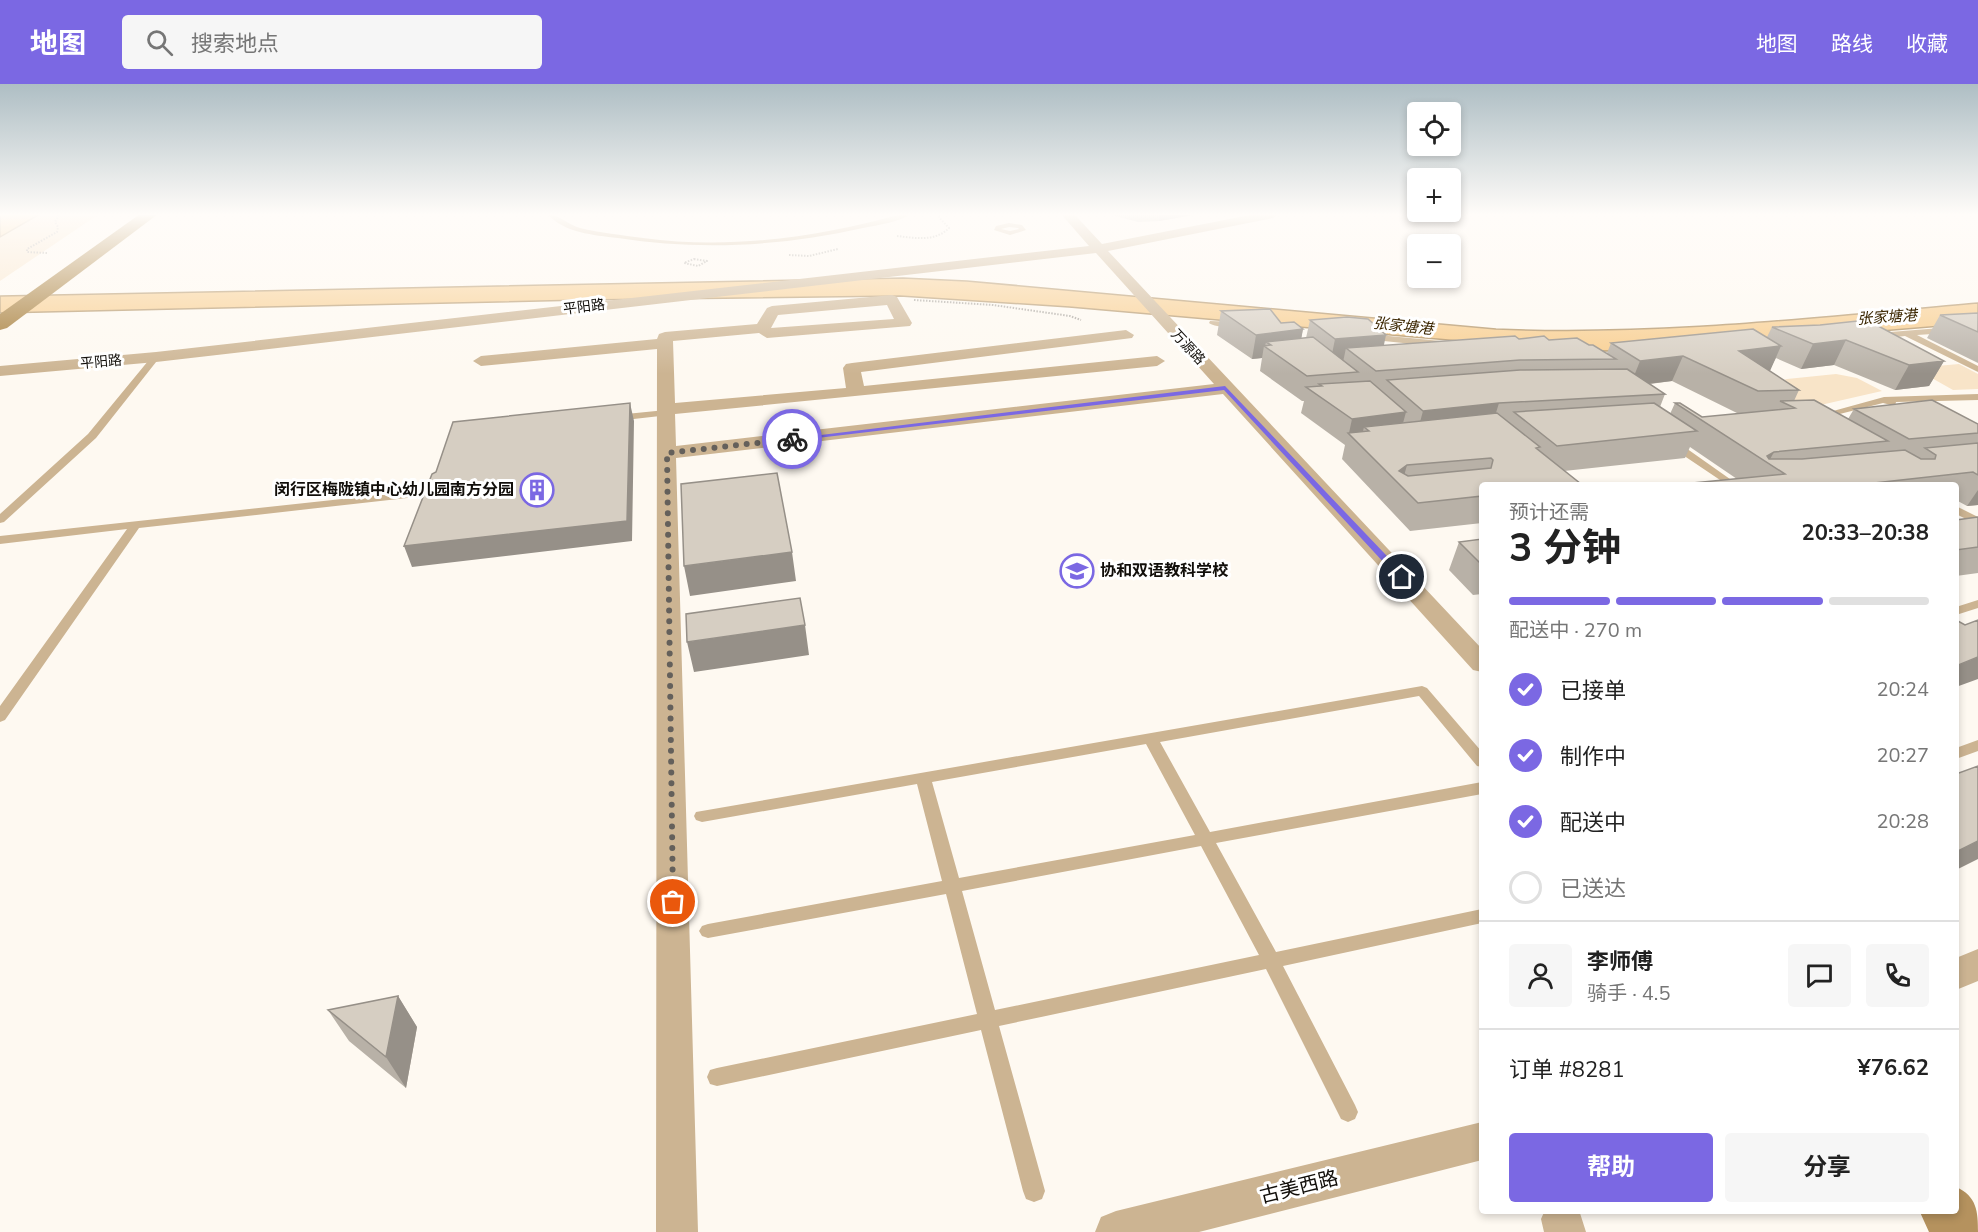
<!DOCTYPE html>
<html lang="zh">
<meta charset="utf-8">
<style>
body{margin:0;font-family:"Nunito Sans","Noto Sans SC",sans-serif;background:#f6f6f6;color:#222;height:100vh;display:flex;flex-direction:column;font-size:22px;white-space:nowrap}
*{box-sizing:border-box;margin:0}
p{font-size:20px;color:#767676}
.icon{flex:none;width:33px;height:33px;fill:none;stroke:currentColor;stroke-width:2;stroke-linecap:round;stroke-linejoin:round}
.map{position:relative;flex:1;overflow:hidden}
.side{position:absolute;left:1479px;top:398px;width:480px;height:732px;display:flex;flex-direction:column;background:#fff;border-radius:6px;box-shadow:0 3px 9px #0003}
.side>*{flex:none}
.controls{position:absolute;left:1407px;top:18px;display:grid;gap:12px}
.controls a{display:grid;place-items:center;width:54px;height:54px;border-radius:6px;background:#fff;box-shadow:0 3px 9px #0003;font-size:30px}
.pin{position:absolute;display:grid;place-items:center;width:51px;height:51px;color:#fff;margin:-26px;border:3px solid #fff;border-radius:50%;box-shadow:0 2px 6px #0007}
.courier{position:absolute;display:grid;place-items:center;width:60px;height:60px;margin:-30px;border:4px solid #7b68e3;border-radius:50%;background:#fff;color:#222;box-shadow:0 2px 8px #0007}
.overview em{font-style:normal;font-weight:700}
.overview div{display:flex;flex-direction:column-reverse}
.overview{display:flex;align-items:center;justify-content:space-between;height:102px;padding:0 30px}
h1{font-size:39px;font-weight:700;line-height:45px}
.bar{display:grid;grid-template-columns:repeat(4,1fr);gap:9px 6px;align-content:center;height:72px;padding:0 30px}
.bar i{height:8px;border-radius:4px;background:#e0e0e0}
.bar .current{background:#7b68e3}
.bar p{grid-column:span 4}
.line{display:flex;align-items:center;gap:15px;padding:0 30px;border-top:2px solid #e0e0e0}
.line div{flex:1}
.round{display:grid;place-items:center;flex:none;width:63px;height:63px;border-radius:6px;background:#f6f6f6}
ol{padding:0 30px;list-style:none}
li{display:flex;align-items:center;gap:18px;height:66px}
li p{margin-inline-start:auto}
li .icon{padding:6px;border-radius:50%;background:#7b68e3;color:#fff;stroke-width:4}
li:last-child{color:#767676}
li i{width:33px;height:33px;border:3px solid #e0e0e0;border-radius:50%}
.primary-button{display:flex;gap:12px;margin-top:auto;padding:12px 30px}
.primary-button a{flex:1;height:69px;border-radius:6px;background:#7b68e3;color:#fff;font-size:24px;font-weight:700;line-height:69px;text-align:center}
.primary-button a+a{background:#f6f6f6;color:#222}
header{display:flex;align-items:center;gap:36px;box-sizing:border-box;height:84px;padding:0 30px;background:#7b68e3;color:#fff}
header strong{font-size:28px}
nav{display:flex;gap:33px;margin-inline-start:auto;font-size:21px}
.search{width:420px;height:54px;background:#f6f6f6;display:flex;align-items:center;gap:15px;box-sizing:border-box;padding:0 21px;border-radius:6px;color:#767676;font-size:22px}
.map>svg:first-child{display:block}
</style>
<header>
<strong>地图</strong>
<div class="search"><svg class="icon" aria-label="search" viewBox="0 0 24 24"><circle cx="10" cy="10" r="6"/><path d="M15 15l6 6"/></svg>搜索地点</div>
<nav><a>地图</a><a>路线</a><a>收藏</a></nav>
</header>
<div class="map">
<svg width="1978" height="1148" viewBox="0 0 1978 1148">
<rect width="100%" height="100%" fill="#fef9f1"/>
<path fill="#f8e4c8" d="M41 130H99L0 197V153Z
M1959 280 1978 290V305L1953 306 1914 284Z
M1836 290 1857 294 1882 307 1790 328 1760 302 1787 295Z"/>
<path fill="#f8cd8d" stroke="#b39466" stroke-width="1.5" d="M0 130H40L0 153Z
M903 194 967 197 1496 245C1657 252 1818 233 1978 219V239L1638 267H1575L1069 223 900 212 583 216 0 229V212Z"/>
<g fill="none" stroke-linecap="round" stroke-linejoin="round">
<path stroke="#aba7a1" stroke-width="2" stroke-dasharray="1.5 1.5" stroke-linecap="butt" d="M897 152C915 154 935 158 949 144L938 132 940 130
M47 169 27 168V165L57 148 58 143 55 138 59 130
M789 171 809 172 838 165
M694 175 707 177 698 182 684 179Z
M914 216 993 221 1070 232 1081 236"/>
<path fill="#ccb492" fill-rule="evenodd" d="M547 130C559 130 568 141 580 144 600 149 622 151 643 154 730 166 818 153 902 130H911C898 138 879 141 863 144 782 162 701 167 618 154 593 151 565 149 547 130Z
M768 130H775L771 132Z
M1009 139 1022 141 1026 146 1010 151 994 146 996 142ZM1009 143 1018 144 1019 145 1010 147 1001 145Z
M1210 237 1235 238 1239 241C1233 245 1215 243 1209 239Z
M1978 241V247L1917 251 1978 282V288L1905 252 1878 255 1874 252 1878 249Z
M1368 250 1441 257 1445 260 1441 263 1365 255V251Z
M153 271 160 273 96 354 4 438 0 439V430L88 350Z
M1978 310V316L1896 318 1895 322 1883 319 1820 335 1815 332 1884 313Z
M666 326 669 327V331L616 337 611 334 616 331Z
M1672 356 1676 357 1737 400H1726L1668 361V357Z
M439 397 444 400 441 407 416 413 139 444 5 636 0 638V622L127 445 0 460V452L416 407 432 403 435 398Z
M1956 422 1978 433V441L1956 430Z
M1978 516V524L1956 531V523Z
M1422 602 1427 604 1482 668V683L1477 682 1419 612 1160 658 1210 748 1482 698V710L1216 759 1276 868 1482 825V839L1283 882 1355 1021 1358 1028 1355 1035 1348 1038 1341 1035 1266 885 999 942 1045 1107 1042 1115 1034 1118 1026 1115 1023 1107 981 946 717 1002 710 1000 707 993 710 986 717 984 977 930 946 810 708 854 702 852 699 847 702 842 708 840 942 797 917 700 702 738 696 736 694 732 696 728ZM1146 660 1195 751 959 794 932 698ZM1201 762 1259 871 995 926 962 807Z
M1978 656V667L1956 675V664Z"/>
<path fill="#ccb492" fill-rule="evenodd" d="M1061 130H1074L1102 160 1255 130H1279L1273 134 1108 167 1482 565V588L1473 586 1223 310 676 374 698 1148H656L657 265 481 282 473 277 481 272 657 255 659 250 665 248 757 240 767 224 772 222 892 211 897 213 912 239 910 242 767 254 759 249 673 257 675 319 846 304 843 284 846 280 852 279 1126 246 1134 251 1132 254 861 288 864 302 1157 272 1165 277 1157 282 675 330 676 362 1214 300 1096 169 156 278 0 292V282L156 268 1089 162ZM887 221 894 235 771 244 778 231Z
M1978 865V897L1956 906V874Z
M1482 1038V1076L1199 1148H1095L1101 1133 1116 1127Z
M1545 1126H1579L1586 1148H1544L1541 1135Z"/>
<path fill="#b5925e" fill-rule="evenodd" d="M1956 1103C1977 1112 1978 1128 1978 1148H1929L1919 1126H1956Z"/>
<path fill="#a37933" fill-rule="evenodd" d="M140 130H158L7 244 0 246V230Z"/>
</g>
<path fill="#b8b1a7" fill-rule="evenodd" d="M1108 130H1199L1159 137 1138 138Z
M1221 227 1281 239 1303 245 1301 254H1306L1310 236 1384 262 1519 255 1549 256 1589 261 1607 269 1611 259 1767 253 1772 243 1820 241 1944 277 1929 302 1895 306 1834 281 1801 285 1776 274 1769 287 1799 306 1794 317 1848 335 1854 325 1978 340V421L1967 422 1956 416V400H1682L1737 395 1690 363 1685 374 1564 387 1482 400V439L1410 447 1342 375 1345 361 1301 329 1304 317H1302L1260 287 1262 274 1252 275 1217 251ZM1672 297 1739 330 1702 333 1675 319 1670 330 1660 323 1665 310 1650 300Z
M1978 229V279L1927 254 1940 231Z
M1978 433V489L1956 492V436Z
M1482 455V510L1473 511 1449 486 1459 458Z
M398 912 417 943 406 1004 349 957 328 926Z"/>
<path fill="#969088" d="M1160 130H1199L1159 137Z
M1303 245 1299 268 1271 261 1266 258 1265 263 1264 262 1262 274 1252 275 1256 251Z
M1386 251 1381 275 1346 264 1343 278 1330 280 1335 255Z
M1846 256 1834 281 1801 285 1813 260Z
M1781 262 1770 287 1727 292 1739 267Z
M1683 272 1672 297 1630 302 1640 277Z
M1944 277 1929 302 1895 306 1909 281Z
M630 319 634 337 632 457 412 483 404 462Z
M1499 319 1491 345 1416 353 1423 327Z
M1406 328 1399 354 1369 347 1364 343 1360 360 1349 349 1352 335Z
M1774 368 1768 379 1767 372Z
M1407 381 1401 403 1399 387Z
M1978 406V421L1967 422Z
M792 468 796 497 690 512 684 482Z
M805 541 809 571 694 588 687 558Z
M1978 573V595L1956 603V582Z
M1978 757V775L1956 786V768Z
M398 912 417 943 406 1004 386 973Z"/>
<path fill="#d6cec2" stroke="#969088" stroke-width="1.5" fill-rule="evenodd" d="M1270 225 1281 239 1294 238 1303 245 1256 251 1221 227Z
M1978 229V248L1940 231Z
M1347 233 1368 235 1386 251 1335 255 1310 236Z
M1867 236 1944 277 1909 281 1846 256 1813 260 1772 243 1820 241Z
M1753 245 1781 262 1739 267 1799 306 1758 307 1683 272 1640 277 1611 259Z
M1515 252 1519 255 1544 252 1549 256 1577 254 1589 261H1593L1616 275 1520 276 1376 287 1346 264Z
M1313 253 1358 288 1307 292 1264 262 1271 261 1266 258Z
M1627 285 1665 310 1499 319 1423 327 1387 296 1520 286Z
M1370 297 1406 328 1352 335 1306 303 1322 302 1319 300Z
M1814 316 1888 357 1774 368 1767 372 1769 375H1802L1905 366 1921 375H1935L1936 371 1925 364 1978 359V391L1973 388 1865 400H1682L1785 390 1675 319H1680L1702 333 1795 324 1780 317Z
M1932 316 1978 340V349L1909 355 1854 325Z
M630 319 627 437 404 462 432 390 436 388 453 338Z
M1654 319 1697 347 1557 362 1514 328Z
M1497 329 1540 363 1536 364 1581 400H1482V412L1418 419 1348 349 1369 347 1364 343ZM1491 374 1493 376 1491 384 1408 392 1399 387 1407 381Z
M777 389 792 468 684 482 681 400Z
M1978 433V463L1956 466V436Z
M1482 455V481L1459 458Z
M800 514 805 541 687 558 686 530Z
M1956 536 1965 541 1978 536V573L1956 582Z
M1978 682V757L1956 768V690Z
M398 912 386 973 328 926Z"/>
<linearGradient id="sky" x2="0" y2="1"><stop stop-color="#aebec4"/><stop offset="0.45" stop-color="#fffcf9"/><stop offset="1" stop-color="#fffcf9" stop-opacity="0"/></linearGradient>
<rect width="1978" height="290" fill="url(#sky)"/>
<path fill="#7b68e3" d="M1225 302 1405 491V495H1399L1224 306 792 357 788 355Z"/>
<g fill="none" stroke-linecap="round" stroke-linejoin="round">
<path stroke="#64605b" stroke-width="6" stroke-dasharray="0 10.8" d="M673 818 667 369 792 355"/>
</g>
<defs>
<g id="building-ring" transform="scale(1.725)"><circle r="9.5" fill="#fff" stroke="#7b68e3" stroke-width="1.5"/><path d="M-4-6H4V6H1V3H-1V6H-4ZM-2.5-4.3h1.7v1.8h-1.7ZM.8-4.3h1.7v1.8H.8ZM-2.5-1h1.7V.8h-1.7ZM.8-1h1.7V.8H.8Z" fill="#7b68e3"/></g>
<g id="school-ring" transform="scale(1.725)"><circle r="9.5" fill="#fff" stroke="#7b68e3" stroke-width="1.5"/><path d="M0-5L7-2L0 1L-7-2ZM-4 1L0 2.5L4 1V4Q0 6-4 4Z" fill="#7b68e3"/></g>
</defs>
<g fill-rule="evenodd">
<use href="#building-ring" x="537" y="406"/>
<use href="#school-ring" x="1077" y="487"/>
</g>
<g text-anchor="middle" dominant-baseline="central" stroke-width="6" stroke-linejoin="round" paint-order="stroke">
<g font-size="14" fill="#110e0a" stroke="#fff">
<text transform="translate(584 223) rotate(-7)">平阳路</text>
<text transform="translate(1188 263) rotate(47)">万源路</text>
<text transform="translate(101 278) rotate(-5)">平阳路</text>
</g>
<g font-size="15" font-style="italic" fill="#3b2601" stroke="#fff">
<text transform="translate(1887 233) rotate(-4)">张家塘港</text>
<text transform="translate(1403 242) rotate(6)">张家塘港</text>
</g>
<g font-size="16" font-weight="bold" fill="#110e0a" stroke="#fff" text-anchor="end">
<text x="514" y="406">闵行区梅陇镇中心幼儿园南方分园</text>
<text x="1100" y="487" text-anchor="start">协和双语教科学校</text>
</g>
<g font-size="20" fill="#110e0a" stroke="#fff">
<text transform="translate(1299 1103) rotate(-14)">古美西路</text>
</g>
</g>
</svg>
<div class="controls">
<a><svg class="icon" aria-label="locate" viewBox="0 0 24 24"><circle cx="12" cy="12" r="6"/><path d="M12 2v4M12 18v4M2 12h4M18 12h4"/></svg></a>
<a>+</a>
<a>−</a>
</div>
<div class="pin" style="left:673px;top:818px;background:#ea580c"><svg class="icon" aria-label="bag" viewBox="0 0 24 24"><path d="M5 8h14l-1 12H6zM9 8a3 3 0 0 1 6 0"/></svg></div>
<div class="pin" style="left:1402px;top:493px;background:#1f2937"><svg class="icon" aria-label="home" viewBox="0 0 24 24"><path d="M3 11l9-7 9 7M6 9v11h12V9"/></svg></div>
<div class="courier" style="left:792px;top:355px"><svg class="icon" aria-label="bike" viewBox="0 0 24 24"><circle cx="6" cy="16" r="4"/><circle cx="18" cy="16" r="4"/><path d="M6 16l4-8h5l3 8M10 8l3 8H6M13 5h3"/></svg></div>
<section class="side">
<div class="overview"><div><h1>3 分钟</h1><p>预计还需</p></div><em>20:33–20:38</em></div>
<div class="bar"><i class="current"></i><i class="current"></i><i class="current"></i><i></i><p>配送中 · 270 m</p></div>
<ol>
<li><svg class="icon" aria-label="check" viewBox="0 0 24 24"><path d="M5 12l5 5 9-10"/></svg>已接单<p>20:24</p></li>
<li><svg class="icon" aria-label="check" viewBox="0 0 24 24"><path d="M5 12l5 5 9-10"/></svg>制作中<p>20:27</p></li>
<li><svg class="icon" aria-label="check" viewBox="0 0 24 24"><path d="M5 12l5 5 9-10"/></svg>配送中<p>20:28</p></li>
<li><i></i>已送达</li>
</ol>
<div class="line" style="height:108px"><a class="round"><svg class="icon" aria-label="person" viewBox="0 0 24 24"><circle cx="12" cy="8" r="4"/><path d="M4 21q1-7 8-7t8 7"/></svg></a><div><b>李师傅</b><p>骑手 · 4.5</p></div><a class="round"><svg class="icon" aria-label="chat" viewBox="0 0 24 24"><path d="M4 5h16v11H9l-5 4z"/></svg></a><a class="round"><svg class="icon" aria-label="phone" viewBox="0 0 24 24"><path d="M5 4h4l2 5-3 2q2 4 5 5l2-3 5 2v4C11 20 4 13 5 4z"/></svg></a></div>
<div class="line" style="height:78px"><div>订单 #8281</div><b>¥76.62</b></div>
<div class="primary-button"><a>帮助</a><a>分享</a></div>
</section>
</div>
